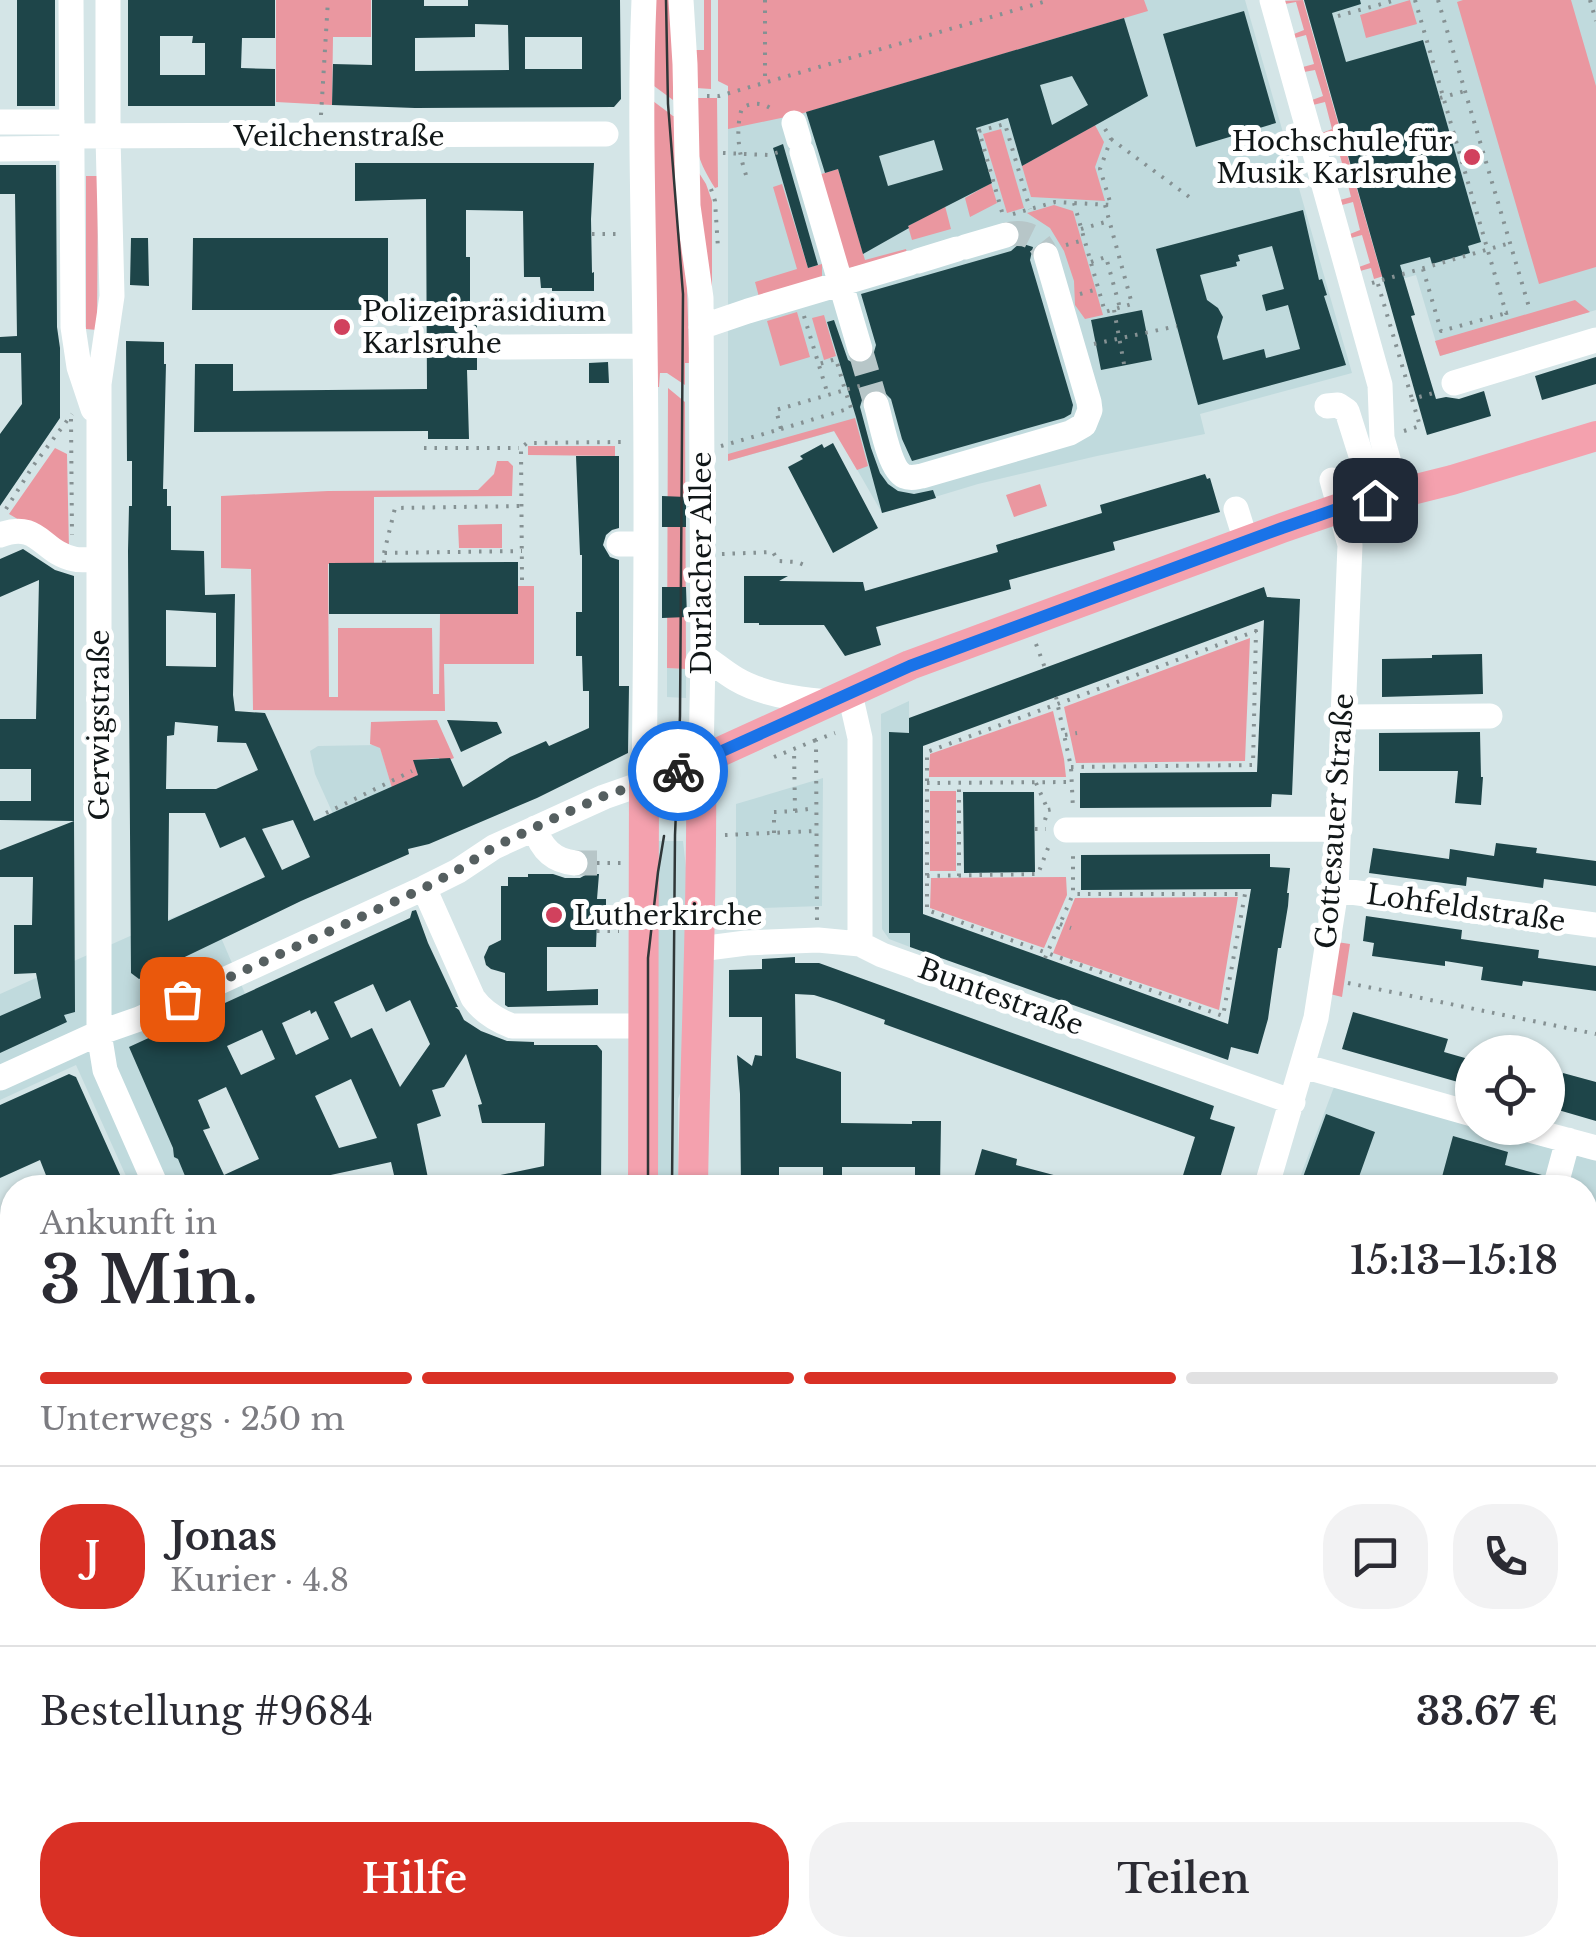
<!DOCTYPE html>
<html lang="de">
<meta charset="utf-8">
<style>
body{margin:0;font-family:"Libre Baskerville",serif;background:#f2f2f3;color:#2b2b33;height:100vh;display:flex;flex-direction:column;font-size:38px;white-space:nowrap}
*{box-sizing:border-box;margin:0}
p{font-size:32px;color:#7c7c81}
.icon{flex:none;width:55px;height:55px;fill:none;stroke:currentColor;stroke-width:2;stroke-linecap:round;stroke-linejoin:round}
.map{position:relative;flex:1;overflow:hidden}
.sheet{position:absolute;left:0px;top:1175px;width:1598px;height:782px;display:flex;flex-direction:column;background:#fff;border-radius:40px 40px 0 0;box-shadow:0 2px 8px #0004}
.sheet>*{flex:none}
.controls{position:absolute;left:1455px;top:1035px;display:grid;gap:20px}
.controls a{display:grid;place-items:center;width:110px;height:110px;border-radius:50%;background:#fff;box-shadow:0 2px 8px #0004;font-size:50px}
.pin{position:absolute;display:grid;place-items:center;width:85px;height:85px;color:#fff;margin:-42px;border-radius:20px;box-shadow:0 5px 15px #0006}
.courier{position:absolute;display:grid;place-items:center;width:100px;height:100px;margin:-50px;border:8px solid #1a73e8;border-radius:50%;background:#fff;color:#222;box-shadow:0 2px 12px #0007}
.head em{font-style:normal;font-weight:600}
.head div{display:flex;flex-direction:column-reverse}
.head{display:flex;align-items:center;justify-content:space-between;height:170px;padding:0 40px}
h1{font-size:65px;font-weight:600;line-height:75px}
.bar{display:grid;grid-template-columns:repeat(4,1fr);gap:15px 10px;align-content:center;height:120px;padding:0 40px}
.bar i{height:12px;border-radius:8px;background:#e1e1e2}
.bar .on{background:#d93025}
.bar p{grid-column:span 4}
.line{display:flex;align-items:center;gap:25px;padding:0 40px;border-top:2px solid #e1e1e2}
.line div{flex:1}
.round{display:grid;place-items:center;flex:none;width:105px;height:105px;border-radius:40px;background:#f2f2f3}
.action{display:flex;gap:20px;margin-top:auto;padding:20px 40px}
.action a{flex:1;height:115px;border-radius:40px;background:#d93025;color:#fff;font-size:40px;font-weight:600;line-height:115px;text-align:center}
.action a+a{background:#f2f2f3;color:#2b2b33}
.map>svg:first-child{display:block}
</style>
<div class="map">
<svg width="1596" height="1957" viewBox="0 0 1596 1957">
<rect width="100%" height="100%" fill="#d4e5e7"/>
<path fill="#c0dadd" d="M1078 0H1245L1352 373 1200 414 1205 434 1097 456 978 484 882 513 835 431 728 461V103Z
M1304 0H1596V310L1440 356 1416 275 1384 284Z
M667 668 686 669V698L667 697Z
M909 701 910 947 889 939 882 929 881 714Z
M377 745 380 747 392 788 342 834 315 774 310 751 318 746Z
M823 778 822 906 736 909V804Z
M658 841H683L689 894 684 1082 678 1099V1187H654Z
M207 905 253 1012 157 1062 214 1187H131L76 1065 0 1100V994L166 920Z
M1334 1087 1596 1161V1427L1585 1424V1188H1296Z
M1585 1626 1596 1631V1815L1585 1813Z
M1585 1852 1596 1857V1957H1431L1436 1945H1585Z
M0 1910 12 1923V1945H35L45 1955 55 1945H219L227 1957H0Z
M1005 1945H1148L1172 1957H1000Z"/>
<path fill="#ea97a0" d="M276 0H371V37H333L332 105 276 102Z
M651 0H674L681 88H673V100L654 86Z
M704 0H711V89L696 88 695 50H704Z
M718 0H1144L1148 11 800 114 728 129V86L718 81Z
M1303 0 1380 270 1387 275 1374 279 1371 268 1360 271 1359 267 1370 263 1362 235 1351 238 1350 234 1360 230 1353 202 1342 205 1340 200 1351 197 1344 169 1332 172 1331 167 1342 163 1334 135 1323 138 1322 133 1332 129 1325 102 1313 105 1312 100 1323 96 1315 70 1304 72 1303 67 1314 64 1306 35 1295 38 1294 34 1304 30 1296 2 1285 4 1284 1Z
M1410 0 1417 24 1366 38 1360 15Z
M1463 0H1571L1596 86V267L1539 284 1457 2Z
M696 98H717L718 187 715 188C691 150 696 141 696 98Z
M653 101 673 116H681L689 348 694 363H685V385L667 373H660L659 387H652Z
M1095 125 1104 142 1095 167 1105 201 1031 197 1022 166Z
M1001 129 1024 208 1007 213 983 134Z
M692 162 706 184 712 201V299Z
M838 169 865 260 906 249 907 253 850 268 846 265 818 175Z
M86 176H98L97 330 86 329Z
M991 183 997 203 970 217 965 198Z
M782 184 808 268 822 264V278L759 297 755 282 797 269 773 187Z
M1054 205 1073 211 1103 315 1085 319 1075 305 1074 281 1064 251 1050 228 1027 213Z
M945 206 951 229 912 240 908 226Z
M1575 300 1590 312 1440 356 1435 341Z
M797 312 810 357 780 366 767 321Z
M824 315 836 356 824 360 812 318Z
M668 388 685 402 686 669 667 668Z
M855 418 868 466 857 470 834 431 728 461V454Z
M528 446H615V456L528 455Z
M55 448 67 454 69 549 9 514Z
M497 461H508L513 466 512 496 374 497V563L328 564 329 697H338V628H432L433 694H439L440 614 518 586H534V664H444L445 711 253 710 251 569 221 568V496L328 491 478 490 494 474Z
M1040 484 1047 506 1014 517 1006 495Z
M502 524V548H459L458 525Z
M1250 638 1245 761 1076 763 1064 707Z
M1053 711 1064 759 1066 777H929L930 754Z
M437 720 454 758 441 763 439 758 414 760 418 775 392 788 380 748 370 744 371 722Z
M930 791H956V871H930Z
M1066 877 1067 895 1044 948 930 908 931 878Z
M1238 897 1219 1010 1053 953 1075 898Z
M1337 942 1350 944 1342 997 1330 994Z
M1585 1813 1596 1815V1857L1585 1852Z
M55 1945H89L102 1957H47L45 1955Z"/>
<path fill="#1e4549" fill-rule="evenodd" d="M17 0H55V106H17Z
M128 0H275V38H242L241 68 275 69V106H128ZM160 36H193L192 43H205V75H160Z
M372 0H424V6H468V0H620L621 99 614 107 415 108 332 105 333 64 372 65ZM475 24 508 25 509 70 415 71V38L475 37ZM525 37H582V69H525Z
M1304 0H1360L1361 4 1332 13 1346 62 1423 40 1481 242 1468 246 1470 253 1432 264 1430 257 1400 265 1415 315 1411 316 1436 399 1446 397 1459 399 1484 391 1491 416 1427 435Z
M1244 11 1276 123 1196 147 1163 34Z
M1124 18 1148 96 1022 166 1008 118 976 128 992 183 908 226 909 228 863 254 838 169 825 173 806 112ZM1072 76 1088 105 1052 125 1040 85ZM934 140 943 170 888 186 879 156Z
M783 144 818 265 808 268 773 148Z
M355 163H594L591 219 592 273 594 272V291H552V288H541L540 277H524L523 211 466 210V257H470V325L477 324V370H467L469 439H428V431L194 432 195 364H233V391L427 389 426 199 355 201Z
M0 165H56L57 327 60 348V418L0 506V434L22 404 21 353H0V337L17 336 15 194H0Z
M1303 210 1319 280 1322 279 1327 295 1324 296 1346 365 1198 405 1156 249ZM1272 246 1284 289 1262 295 1266 311 1288 305 1300 349 1266 358 1264 349 1223 360 1217 337 1223 317 1218 308 1207 300 1200 275 1237 266 1236 262 1240 261 1238 255Z
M131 238H148L149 286 130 285Z
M193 238H388V310H192Z
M1020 243 1033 247 1030 260 1073 405 1071 414 1064 418 912 461 902 439 891 399 881 389H871L864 393 860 407 871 448 880 473 888 484 898 491 914 494 933 490 936 498 882 513 856 417 827 322 834 320 848 360 855 364H865L872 359 876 345 861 294 1011 251Z
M1142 310 1152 360 1101 370 1091 320Z
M126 341 164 342V364H166L163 489H167V506H171V550L204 551 205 595 235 594 233 695 235 711 265 713 314 821 418 775 413 760 450 758 463 787 510 757 546 741 549 746 589 728V691H583L582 656H576V612H582V555H580L576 456H619V528L612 530 606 535 603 545 610 557 619 560V686H629L628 753 537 798 429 844 408 849 409 854 301 901 139 979 131 973 128 551 129 506H132V461H127ZM166 610 216 613V667L166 666ZM175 722 218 726 217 742 246 743 258 770 216 789H166L167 736 174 735ZM169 813H205L220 848 245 837 265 877 168 921ZM293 820 310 857 282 870 262 829Z
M1596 357V384L1542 400 1535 376Z
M608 362 609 383H589V363Z
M833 443 878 528 833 553 788 467 803 459 800 456 822 444 824 448Z
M1205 474 1207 479 1210 478 1220 512 1113 542 1115 550 1009 580 1011 589 876 627 881 645 845 656 824 625H759V623H744V576H788L779 581 863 582 865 591 998 552 996 545 1102 513 1100 505Z
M662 496 686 497V527H662Z
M23 549 55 570 74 576V821L0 820V801H31V769H0V719H36L39 580 0 597V559Z
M518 562V614H329V563Z
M662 587H686L687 617 662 618Z
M1264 587 1267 597 1300 599 1292 795 1272 794 1271 807 1080 808V773L1257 772 1264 620 923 746V914L1228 1024 1251 889 1081 890V855L1270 854V867L1290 868 1287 893H1289L1288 906 1281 948H1278L1268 1019 1258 1054 1231 1047 1228 1060 910 947V933H889V732L909 733V718Z
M1482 654 1483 694 1382 697V659L1432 658V655Z
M447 720 497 722 502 733 461 752Z
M1480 732 1481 777H1483L1481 805 1455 803 1458 771H1379V733Z
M963 792H1034L1035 872 964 873Z
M74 821 75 1012 64 1015 67 1022 0 1053V1016L41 998 36 973 14 974V925H32L33 877H0V850Z
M1496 843 1537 848 1536 853 1596 861V886L1544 879 1543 888 1467 877 1466 886 1369 873 1373 848 1449 859 1450 849 1494 856Z
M587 853H597V874H599L597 899H606V921H597L596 947H547V991L598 989V1005L508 1007 505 1005V973L491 969 486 965 484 957 489 946 501 940V886H508V877H528V874H553L565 878H580L587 874 591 867Z
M416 910 428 943 458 1007H455L459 1010 464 1020 481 1031 507 1041 534 1042V1045H597L602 1051 601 1188H477L476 1180 544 1166 545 1123H482L478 1105 482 1104 466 1054 444 1087 432 1090 441 1116 417 1124 430 1188H397L391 1162 326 1176 329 1188H190L178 1159 174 1157 173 1148 129 1047 410 918 412 911ZM373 984 386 1012 410 1000 430 1044 400 1087 372 1028 351 1038 334 1002ZM310 1010 311 1014 316 1011 329 1039 296 1055 282 1023ZM262 1030 275 1059 241 1075 227 1046ZM351 1079 377 1138 339 1148 315 1096ZM226 1087 259 1159 224 1175 203 1130 210 1128 198 1100Z
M1366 916 1462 930 1461 939 1539 950 1538 958 1596 966V991L1523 981 1522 986 1481 980 1483 967 1445 961V966L1372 956 1374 943 1363 941Z
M795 957V963H819L1214 1106 1210 1119 1235 1127 1217 1188H1179L1195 1137 884 1024 885 1020 836 1002 814 995 795 994 796 1058 841 1072V1123L912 1124V1121H941L940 1188H915V1167H842V1188H823V1167H779V1188H741L740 1094 737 1055 752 1066 755 1055 762 1056V1017H729V970L762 969V959Z
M1353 1012 1448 1039 1444 1052 1472 1060V1086L1342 1049Z
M1563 1073 1596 1082V1121L1548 1107V1082L1559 1086Z
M69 1074 76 1077 126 1188H51L40 1160 0 1178V1105Z
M1326 1114 1375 1132 1355 1188H1299Z
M1453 1136 1508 1152 1505 1165 1542 1175 1539 1188H1439Z
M982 1149 1017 1159 1016 1165 1080 1182V1188H971Z"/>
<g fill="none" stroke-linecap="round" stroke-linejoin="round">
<path stroke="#b7c6c8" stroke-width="25" stroke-dasharray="25 12" stroke-linecap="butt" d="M1006 235C1026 230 1039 237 1046 255
M860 349 876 404
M575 863H597"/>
<path stroke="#859193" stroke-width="4" stroke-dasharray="2.5 8" stroke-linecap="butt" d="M765 0V82
M1415 0 1506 313 1510 312
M1438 0 1529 307
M1590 0 1596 21
M1338 16 1396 0
M707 96H719L1050 0
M1440 98 1465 91
M321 115 328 0
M1111 139 1192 199
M723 153 768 155 783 151
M746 175C739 154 735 130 742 108 753 101 766 103 775 112
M711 189 715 201 718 248
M1074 203 1105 312 1132 304 1105 205
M1002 212 979 131 1005 124 1030 209
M1013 214 1055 202 1111 205 1100 169 1111 139 1101 122
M1081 229 1109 221
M592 234H622
M1066 245 1084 240
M1091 262 1106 257 1120 308
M1423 269 1441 331 1503 314
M1372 283 1510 243
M1378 284 1412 399
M1080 294 1098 289
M1114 310 1124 364
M804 316 828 395
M1094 344 1177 326
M71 419 72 535
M781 429 851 408 845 390 863 385
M1404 431 1420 426 1412 399 1437 392
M721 446 781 429 776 410 845 390 836 359 819 364
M424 448H519
M6 509 33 466 72 414
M384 553 395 508 522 506
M722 554 773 552 778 561 797 562 804 565
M384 563V553L522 551
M522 580 521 448 527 443 622 442
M1036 644 1045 668
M1056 697 1071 767 1073 809
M1065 735 1077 733
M774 757 816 740
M1071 767 1253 765 1256 631 927 752V910L1223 1016 1245 894H1073
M927 783 1072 782
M1036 783 1048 810
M795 811 815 808
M326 813 412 771
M1045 820 1048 810 1058 808
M1035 829H1046
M774 833V812L795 811 794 749
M725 835 815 831
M597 863H622
M927 876 1038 874 1048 848
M959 876V783
M606 910 621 909
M817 920 816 740 835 733
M1060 924 1071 928
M597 931H619
M1045 958 1073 894V854
M1348 983 1596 1034
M1585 1840 1596 1844
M335 1945 346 1957
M496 1945 501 1957
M637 1945 639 1957
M728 1945V1957
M391 1957V1945
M576 1957 586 1953 594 1945
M628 1957V1945
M715 1957V1945"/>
<path stroke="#fff" stroke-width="25" d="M71 0 73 327 79 367 93 409
M108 0V137L112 296 99 384V1033L105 1070 157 1188
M681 0 685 64 688 206 701 298 703 656 701 760
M1272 0 1380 385 1382 438 1398 494
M0 122H72
M794 123 799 140
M72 136 606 134
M0 149 72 148
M802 152 860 349
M965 247 1006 235
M918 261 957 249
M701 327 748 311 910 263
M494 347 645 346
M1454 383 1596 340
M876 404C881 420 889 469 904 476 911 479 915 477 922 476L1070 433 1084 425 1090 410 1089 402 1046 255
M1327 406 1338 405 1347 411 1375 500
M1236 509 1246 541
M0 535C39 520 42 553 74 559 81 561 91 559 99 559
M619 544H645
M703 656C714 663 725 673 736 679 763 695 801 700 831 702
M850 694 860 738V944
M1345 717 1490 716
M535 828C541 849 554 861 575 863
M1066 830 1340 829
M424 888 473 998C483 1012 496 1020 512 1026H642
M1336 890 1596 925
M700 949 746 943 818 940 860 944 882 955 1293 1102
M1303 1066 1472 1114
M0 1078 99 1033 139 1019 424 888 458 871 494 847 604 797 644 783C646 636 647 489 645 342 644 228 639 114 644 0
M1522 1128 1596 1148
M1266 1188 1316 1018 1336 890 1350 545 1332 480
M1555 1188 1568 1140
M0 1405 12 1399
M1585 1449 1596 1452
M1585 1521 1596 1496
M0 1749 12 1745
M1183 1945 1208 1957
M1122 1948 1123 1945
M233 1957 243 1945
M977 1957 981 1945
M1405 1957 1410 1945"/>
<path stroke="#f4a1ae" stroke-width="30" d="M643 1188 644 783 678 771 910 665 1282 528 1340 508 1452 480 1596 436
M693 1188C695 1045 703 903 701 760
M0 1678 12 1690
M253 1945 266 1957
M295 1945 312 1957
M686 1957V1945"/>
<path stroke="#2f3738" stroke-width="2.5" d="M666 0 668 104 683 294 680 716 675 835 672 1188
M648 1188V958L658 872 664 836
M0 1684 12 1696
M287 1945 300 1957
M655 1957V1945"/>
</g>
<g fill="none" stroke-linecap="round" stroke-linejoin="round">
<path stroke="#555f60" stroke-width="10" stroke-dasharray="0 18" d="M182 999 424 888 458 870 494 847 559 816 604 796 678 771"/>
<path stroke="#1a73e8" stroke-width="12" d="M678 771 910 666 1282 528 1340 508 1375 500"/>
</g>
<g fill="#d1415d" stroke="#fff" stroke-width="4">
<circle cx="1472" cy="157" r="10"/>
<circle cx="342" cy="327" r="10"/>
<circle cx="554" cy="915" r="10"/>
</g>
<g text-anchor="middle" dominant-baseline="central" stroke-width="10" stroke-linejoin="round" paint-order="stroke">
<g font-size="28" fill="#111718" stroke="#fff">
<text x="339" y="136">Veilchenstraße</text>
<text transform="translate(701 563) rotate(-90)">Durlacher Allee</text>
<text transform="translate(99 725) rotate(-90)">Gerwigstraße</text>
<text transform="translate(1335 821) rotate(-86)">Gottesauer Straße</text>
<text transform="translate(1466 908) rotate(8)">Lohfeldstraße</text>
<text transform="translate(1001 997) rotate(20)">Buntestraße</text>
</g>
<g font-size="28" fill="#111718" stroke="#fff" text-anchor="start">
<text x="1452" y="141" text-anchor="end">Hochschule für<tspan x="1452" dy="32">Musik Karlsruhe</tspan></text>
<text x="362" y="311">Polizeipräsidium<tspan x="362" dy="32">Karlsruhe</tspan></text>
<text x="574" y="915">Lutherkirche</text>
</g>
</g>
</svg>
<div class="controls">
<a><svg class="icon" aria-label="locate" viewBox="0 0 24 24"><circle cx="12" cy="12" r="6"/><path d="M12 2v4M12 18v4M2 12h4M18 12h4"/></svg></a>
</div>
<div class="pin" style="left:182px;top:999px;background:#ea580c"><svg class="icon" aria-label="bag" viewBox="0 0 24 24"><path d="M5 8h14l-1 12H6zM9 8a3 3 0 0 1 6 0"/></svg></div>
<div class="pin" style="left:1375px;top:500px;background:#1f2937"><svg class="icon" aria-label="home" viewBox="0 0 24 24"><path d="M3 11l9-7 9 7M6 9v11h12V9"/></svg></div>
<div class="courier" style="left:678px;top:771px"><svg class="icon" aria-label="bike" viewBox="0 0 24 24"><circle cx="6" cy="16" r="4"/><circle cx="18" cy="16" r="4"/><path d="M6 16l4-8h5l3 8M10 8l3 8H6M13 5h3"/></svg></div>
<section class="sheet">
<div class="head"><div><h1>3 Min.</h1><p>Ankunft in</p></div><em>15:13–15:18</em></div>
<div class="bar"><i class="on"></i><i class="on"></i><i class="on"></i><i></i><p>Unterwegs · 250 m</p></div>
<div class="line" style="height:180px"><b class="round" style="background:#d93025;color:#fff">J</b><div><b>Jonas</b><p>Kurier · 4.8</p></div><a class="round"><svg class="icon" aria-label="chat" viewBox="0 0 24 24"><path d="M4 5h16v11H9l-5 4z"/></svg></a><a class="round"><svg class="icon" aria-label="phone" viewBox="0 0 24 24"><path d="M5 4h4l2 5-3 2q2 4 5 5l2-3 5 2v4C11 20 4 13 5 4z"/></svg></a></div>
<div class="line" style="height:130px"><div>Bestellung #9684</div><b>33.67 €</b></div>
<div class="action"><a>Hilfe</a><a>Teilen</a></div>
</section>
</div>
